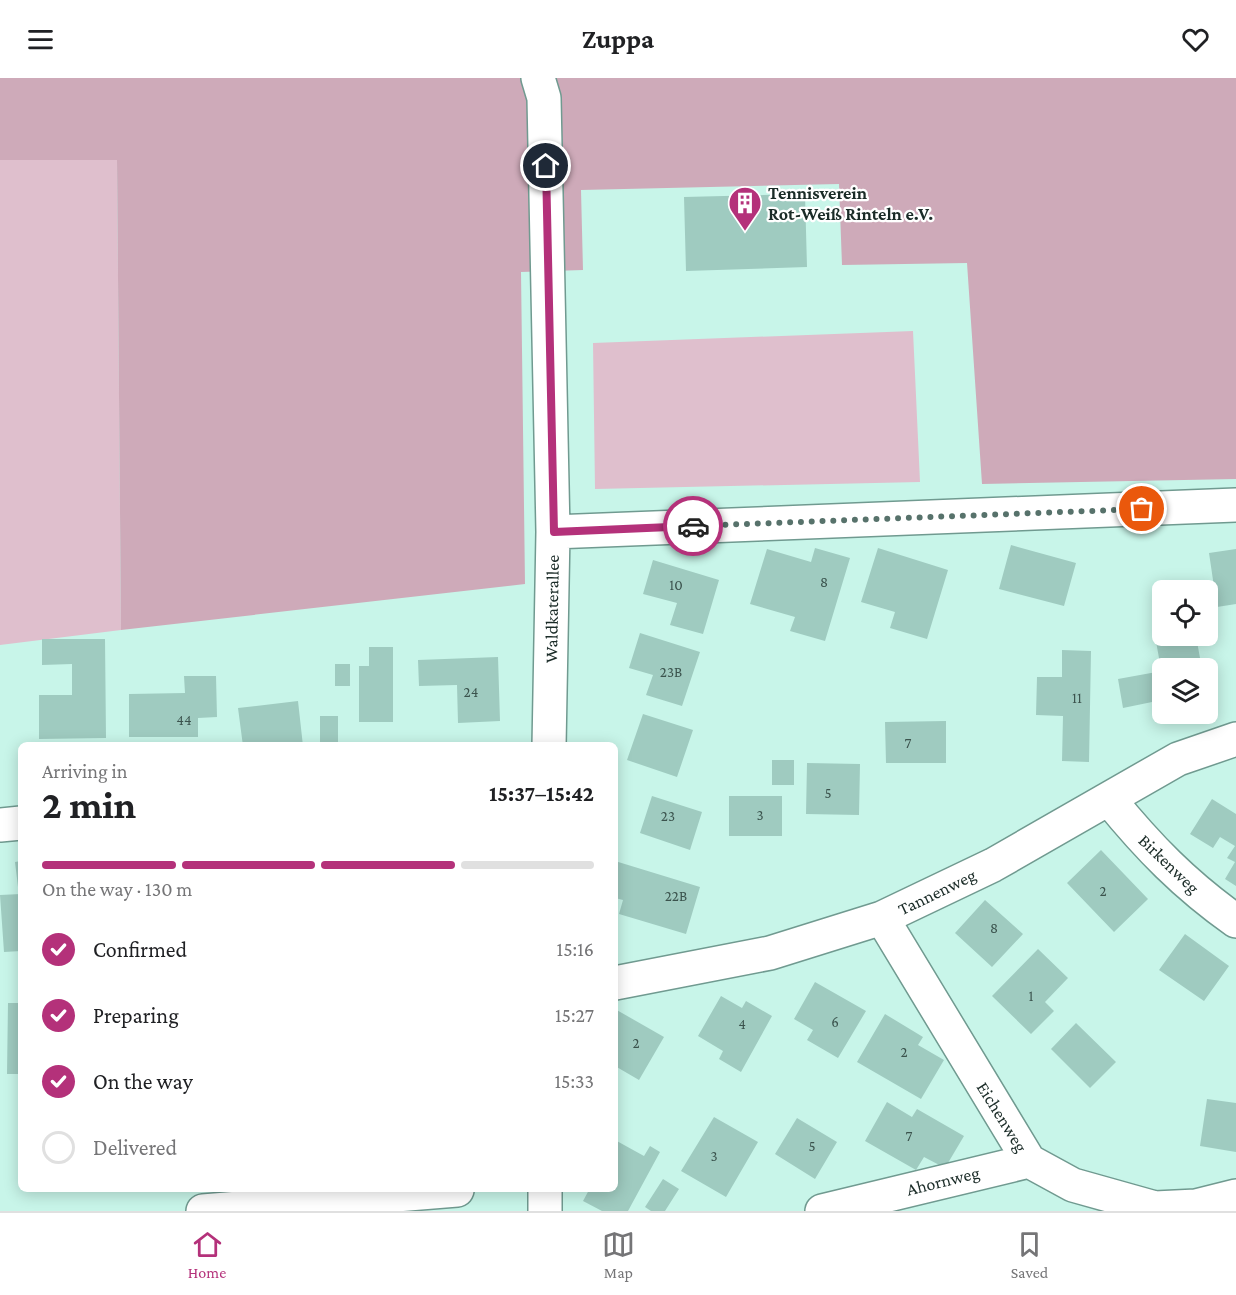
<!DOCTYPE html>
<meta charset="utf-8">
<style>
body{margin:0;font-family:"Crimson Pro",serif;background:#f6f6f6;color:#202124;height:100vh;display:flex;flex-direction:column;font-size:22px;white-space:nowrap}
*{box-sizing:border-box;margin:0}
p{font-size:20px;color:#757577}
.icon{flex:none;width:33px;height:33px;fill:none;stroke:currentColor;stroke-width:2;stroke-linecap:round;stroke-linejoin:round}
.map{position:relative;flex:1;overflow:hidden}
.sheet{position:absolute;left:18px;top:664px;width:600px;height:450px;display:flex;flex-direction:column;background:#fff;border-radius:9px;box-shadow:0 3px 15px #0003}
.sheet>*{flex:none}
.tools{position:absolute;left:1152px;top:502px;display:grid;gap:12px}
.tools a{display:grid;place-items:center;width:66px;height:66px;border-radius:9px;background:#fff;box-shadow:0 3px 15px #0003;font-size:30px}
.pin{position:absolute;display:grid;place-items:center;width:51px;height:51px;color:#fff;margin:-26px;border:3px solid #fff;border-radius:50%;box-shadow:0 2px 6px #0007}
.courier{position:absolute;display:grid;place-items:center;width:60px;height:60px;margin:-30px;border:4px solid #b4317a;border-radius:50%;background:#fff;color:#222;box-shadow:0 2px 8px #0007}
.overview em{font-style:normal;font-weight:700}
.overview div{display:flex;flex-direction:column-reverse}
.overview{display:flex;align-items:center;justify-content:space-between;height:102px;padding:0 24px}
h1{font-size:39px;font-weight:700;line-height:45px}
.bar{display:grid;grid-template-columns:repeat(4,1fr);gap:9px 6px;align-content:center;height:72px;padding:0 24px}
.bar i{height:8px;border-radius:4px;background:#e0e0e0}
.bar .active{background:#b4317a}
.bar p{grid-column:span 4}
ol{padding:0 24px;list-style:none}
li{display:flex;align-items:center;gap:18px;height:66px}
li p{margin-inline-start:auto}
li .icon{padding:6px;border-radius:50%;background:#b4317a;color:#fff;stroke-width:4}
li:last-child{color:#757577}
li i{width:33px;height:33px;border:3px solid #e0e0e0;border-radius:50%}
header{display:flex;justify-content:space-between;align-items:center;height:78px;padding:0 24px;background:#fff;font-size:27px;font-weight:700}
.dock{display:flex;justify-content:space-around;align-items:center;height:84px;border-top:2px solid #e0e0e0;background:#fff;font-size:16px;color:#757577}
.dock a{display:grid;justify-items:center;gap:3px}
.dock .active{color:#b4317a}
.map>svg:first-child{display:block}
</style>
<header><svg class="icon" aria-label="menu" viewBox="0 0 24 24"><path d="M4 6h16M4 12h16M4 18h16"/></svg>Zuppa<svg class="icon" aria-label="heart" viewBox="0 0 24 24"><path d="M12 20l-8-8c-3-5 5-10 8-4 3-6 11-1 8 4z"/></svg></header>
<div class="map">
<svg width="1236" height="1133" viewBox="0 0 1236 1133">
<rect width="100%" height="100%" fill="#c8f5e9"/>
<path fill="#dfbfcd" d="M117 81 121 552 0 567V82Z
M913 253 920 404 595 411 593 265Z"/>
<path fill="#ceaab9" d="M0 0H1236V401L982 406 967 185 842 187 839 106 581 112 583 192 521 194 525 506 121 552 117 82H0Z"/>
<path fill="#9fcbc0" d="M805 116 807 189 686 193 684 119Z
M1011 467 1076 485 1064 528 999 511Z
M815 470 850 480 825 563 790 553 795 539 750 526 767 471 811 484Z
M878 470 948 492 927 561 890 550 895 534 861 524Z
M1236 471V526L1217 529 1209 475Z
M653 482 719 502 703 556 670 547 677 525 643 516Z
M640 555 700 574 682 628 646 617 653 597 629 590Z
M1162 557 1196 558 1202 591H1161L1155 558Z
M42 561H105L106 660 39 661V617H72V586L42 587Z
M369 569H393V644H359V588H369Z
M1062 572 1091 573 1089 684 1062 683 1063 638 1036 637 1037 599H1062Z
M498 579 500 643 458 645 457 607 419 608 418 582Z
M335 586H350V608H335Z
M1162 593V634L1154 635 1152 624 1123 630 1118 601Z
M184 598H216L217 639 198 640V659H129V616L185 615Z
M298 623 303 668H243L238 630Z
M643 636 693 652 677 699 627 682Z
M320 638H338V668H320Z
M946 643V685H886L885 644Z
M772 682H794V707H772Z
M807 685 860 686 859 737 806 736Z
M652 718 702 734 690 772 640 755Z
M729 718H782V758H729Z
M1212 721 1236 736V808L1225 801 1235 784 1227 780 1235 768 1220 759 1213 770 1190 756Z
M1101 772 1148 821 1114 854 1067 805Z
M21 783V809H18L15 784Z
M615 783 700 809 686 856 619 836 623 822 615 820Z
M21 816V873L4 874 0 817Z
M985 822 1023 856 992 889 955 855Z
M1185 856 1229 888 1204 923 1159 892Z
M1038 871 1068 900 1045 924 1054 933 1031 956 992 918Z
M815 904 866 933 838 980 807 962 813 952 794 941Z
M721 918 742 930 746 923 772 938 741 994 719 981 723 973 698 958Z
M8 925H21V996H7Z
M615 931 664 959 639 1002 615 988Z
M885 936 923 959 918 967 944 982 921 1021 857 984Z
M1076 945 1116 984 1090 1010 1051 971Z
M1207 1021 1236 1025V1074L1200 1068Z
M887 1024 912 1039 917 1031 964 1058 945 1090 924 1079 916 1092 865 1063Z
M714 1039 758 1064 726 1119 681 1093Z
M797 1040 837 1064 815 1101 775 1076Z
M615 1062 644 1078 650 1068 660 1074 628 1133H602L583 1123 589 1112H615Z
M663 1101 679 1111 665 1133H651L645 1129Z"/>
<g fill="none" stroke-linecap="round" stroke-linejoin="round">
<g stroke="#709a90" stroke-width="36">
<path id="minor" d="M538 0 544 20 553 454 549 668
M553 454 1236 427
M1109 721C1148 769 1185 807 1236 843
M0 747 21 745
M882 840 1029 1083 1073 1107 1155 1130 1196 1128 1236 1118
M615 905 770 875 882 840 993 787 1178 681 1236 661
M545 1112V1133
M203 1133 457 1112
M822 1133 1029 1083"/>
</g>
<use href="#minor" stroke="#fff" stroke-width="33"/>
</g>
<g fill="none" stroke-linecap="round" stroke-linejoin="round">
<path stroke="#57726b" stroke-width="6" stroke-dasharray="0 10.8" d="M693 448 1142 431"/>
<path stroke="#b4317a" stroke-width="8" d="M546 88 554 454 693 448"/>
</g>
<defs>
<g id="building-pin" transform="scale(1.725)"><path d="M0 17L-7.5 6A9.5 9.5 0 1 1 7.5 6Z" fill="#b4317a" stroke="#fff"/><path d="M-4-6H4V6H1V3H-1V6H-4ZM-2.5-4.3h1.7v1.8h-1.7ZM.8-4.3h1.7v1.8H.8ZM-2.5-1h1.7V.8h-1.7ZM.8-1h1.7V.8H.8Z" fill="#fff"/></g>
</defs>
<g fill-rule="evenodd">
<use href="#building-pin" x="745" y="125"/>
</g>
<g text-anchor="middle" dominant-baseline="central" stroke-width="4.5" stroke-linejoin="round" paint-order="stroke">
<g font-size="15" fill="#3b534d">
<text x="824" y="504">8</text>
<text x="676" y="507">10</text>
<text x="671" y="594">23B</text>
<text x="471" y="614">24</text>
<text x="1077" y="620">11</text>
<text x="184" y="642">44</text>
<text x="908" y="665">7</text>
<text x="828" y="715">5</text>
<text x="760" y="737">3</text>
<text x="668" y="738">23</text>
<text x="1103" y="813">2</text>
<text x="676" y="818">22B</text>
<text x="994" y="850">8</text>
<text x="1031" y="918">1</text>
<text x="835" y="944">6</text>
<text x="742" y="946">4</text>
<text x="636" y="965">2</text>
<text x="904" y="974">2</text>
<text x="909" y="1058">7</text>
<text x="812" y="1068">5</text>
<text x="714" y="1078">3</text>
</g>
<g font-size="18" font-weight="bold" fill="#1a2b27" stroke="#fff" text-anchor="start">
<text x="768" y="115">Tennisverein<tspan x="768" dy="21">Rot-Weiß Rinteln e.V.</tspan></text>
</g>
<g font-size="18" fill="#1a2b27" stroke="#fff">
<text transform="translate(552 531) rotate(-89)">Waldkaterallee</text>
<text transform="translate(1169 786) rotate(44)">Birkenweg</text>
<text transform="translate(937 814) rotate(-26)">Tannenweg</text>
<text transform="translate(1002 1039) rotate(58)">Eichenweg</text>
<text transform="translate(943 1103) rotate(-14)">Ahornweg</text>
</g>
</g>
</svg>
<div class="tools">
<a><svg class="icon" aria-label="locate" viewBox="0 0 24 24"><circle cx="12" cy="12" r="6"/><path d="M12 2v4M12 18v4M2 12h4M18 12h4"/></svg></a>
<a><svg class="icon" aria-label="layers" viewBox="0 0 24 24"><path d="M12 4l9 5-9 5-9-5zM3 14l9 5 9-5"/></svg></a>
</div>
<div class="pin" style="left:1142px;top:431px;background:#ea580c"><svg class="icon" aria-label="bag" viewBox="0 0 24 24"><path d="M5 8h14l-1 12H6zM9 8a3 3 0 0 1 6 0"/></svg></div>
<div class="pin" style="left:546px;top:88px;background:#1f2937"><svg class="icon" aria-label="home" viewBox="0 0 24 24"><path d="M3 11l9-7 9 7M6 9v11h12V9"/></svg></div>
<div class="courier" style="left:693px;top:448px"><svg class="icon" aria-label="car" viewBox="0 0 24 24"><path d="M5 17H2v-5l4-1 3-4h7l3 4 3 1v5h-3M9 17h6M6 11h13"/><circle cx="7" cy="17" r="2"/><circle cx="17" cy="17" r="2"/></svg></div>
<section class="sheet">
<div class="overview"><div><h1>2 min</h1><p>Arriving in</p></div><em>15:37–15:42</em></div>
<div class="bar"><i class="active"></i><i class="active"></i><i class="active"></i><i></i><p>On the way · 130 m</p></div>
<ol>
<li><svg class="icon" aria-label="check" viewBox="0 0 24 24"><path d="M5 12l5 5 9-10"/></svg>Confirmed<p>15:16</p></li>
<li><svg class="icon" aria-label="check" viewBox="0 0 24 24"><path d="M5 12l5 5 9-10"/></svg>Preparing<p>15:27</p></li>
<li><svg class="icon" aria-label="check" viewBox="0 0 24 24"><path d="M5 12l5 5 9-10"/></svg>On the way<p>15:33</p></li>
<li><i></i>Delivered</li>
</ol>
</section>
</div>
<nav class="dock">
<a class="active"><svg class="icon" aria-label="home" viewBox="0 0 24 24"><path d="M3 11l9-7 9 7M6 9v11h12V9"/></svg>Home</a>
<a><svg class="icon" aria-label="map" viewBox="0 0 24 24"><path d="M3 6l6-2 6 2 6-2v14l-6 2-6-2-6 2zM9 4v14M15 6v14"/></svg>Map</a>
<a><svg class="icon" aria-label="saved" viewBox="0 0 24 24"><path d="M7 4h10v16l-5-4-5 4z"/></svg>Saved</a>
</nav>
